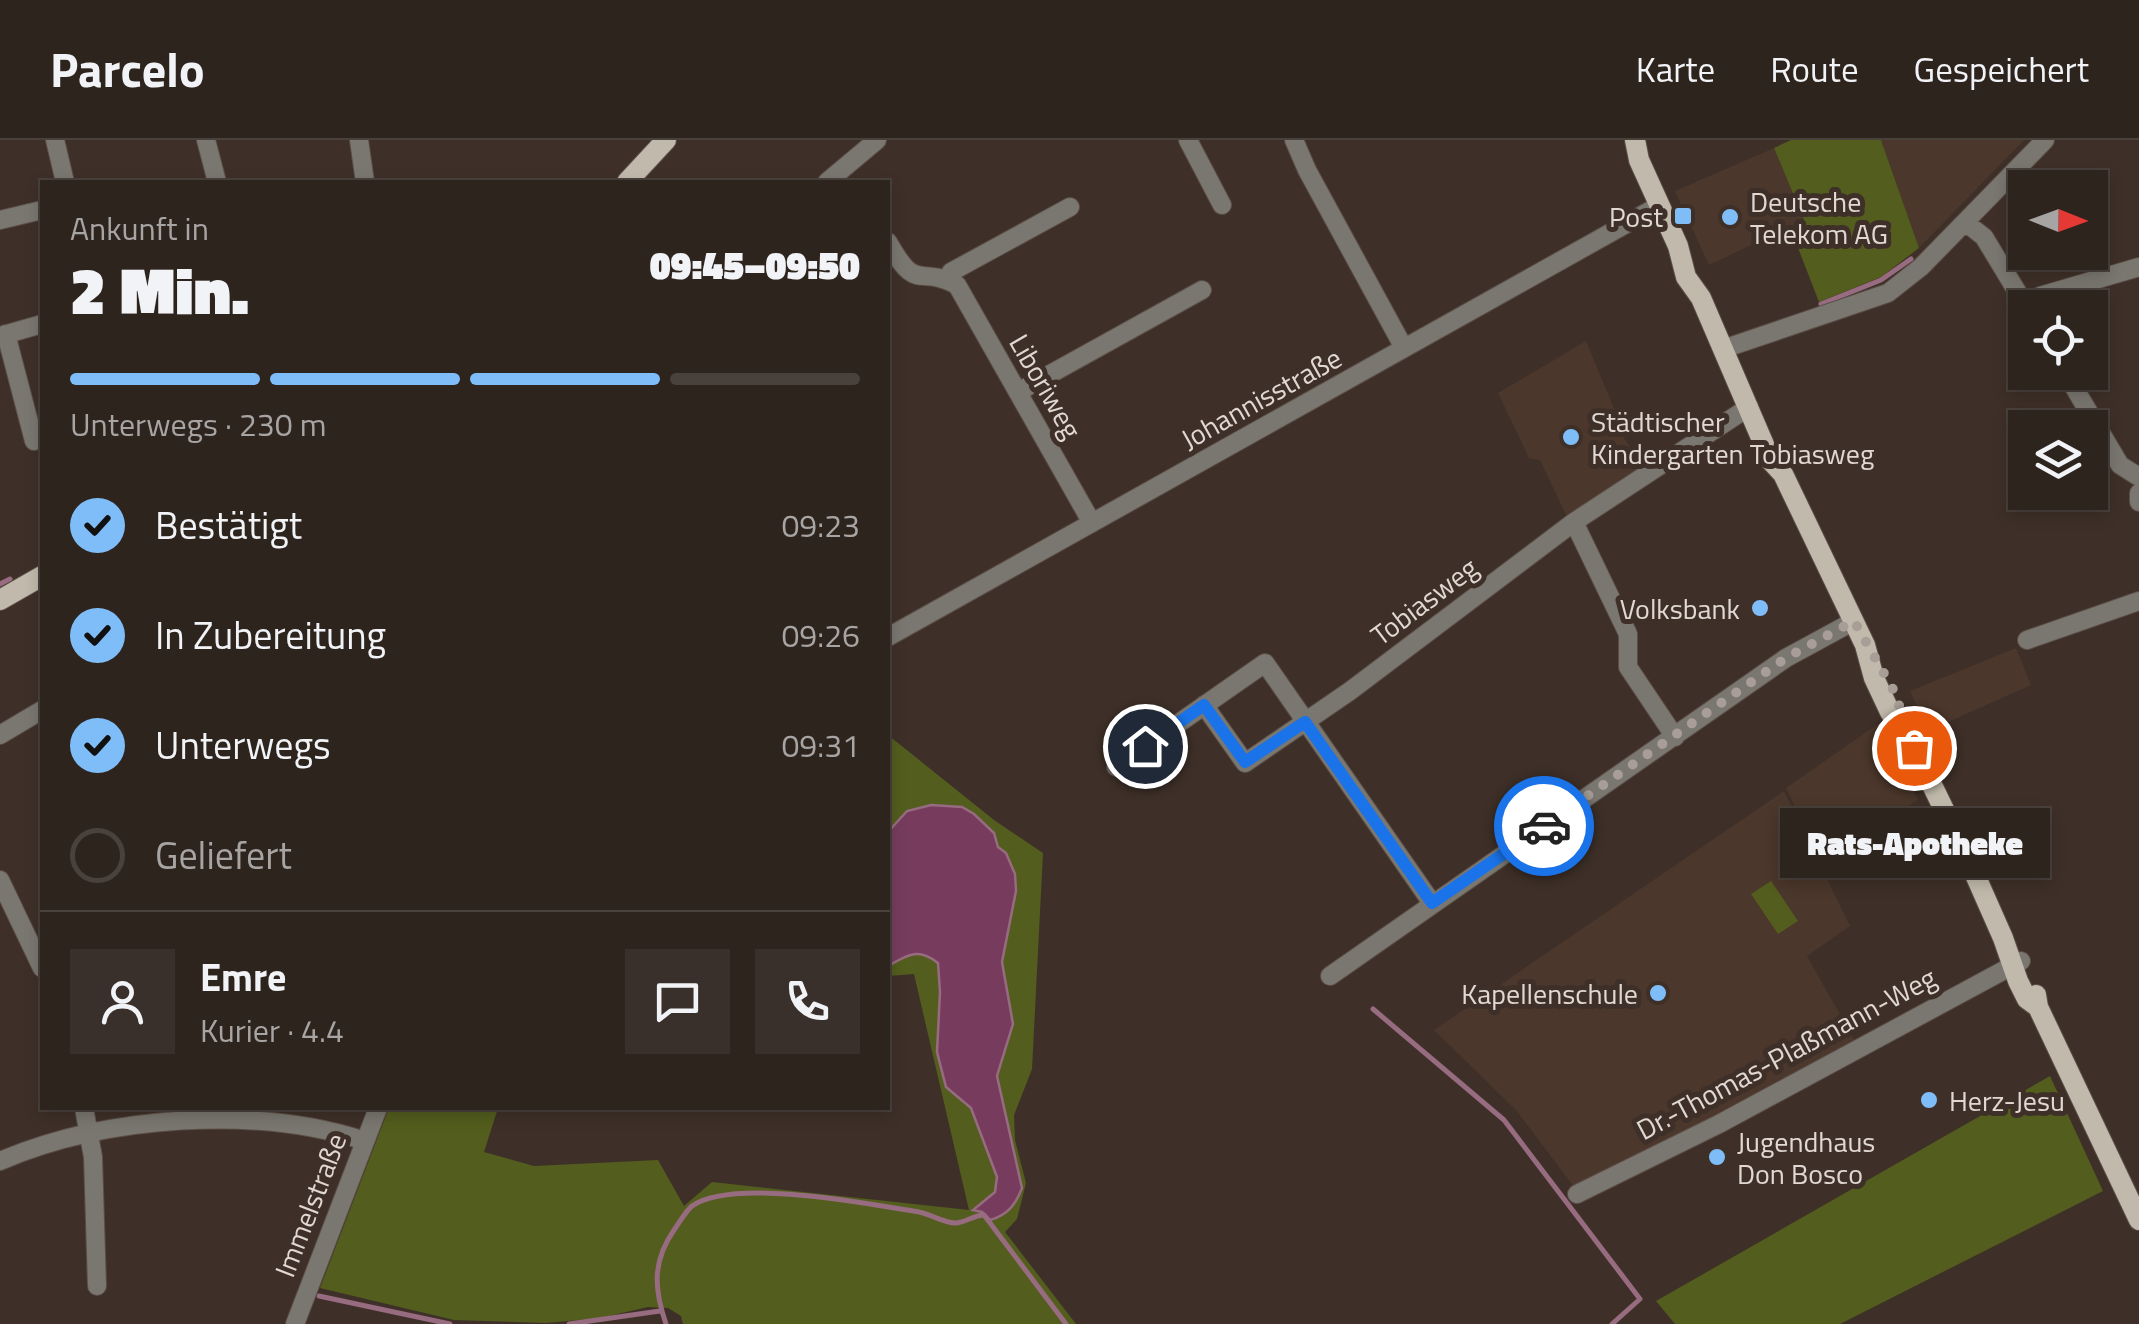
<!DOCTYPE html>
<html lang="de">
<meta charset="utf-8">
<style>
body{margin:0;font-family:"Titillium Web",sans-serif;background:#3a302b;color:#f1f3f6;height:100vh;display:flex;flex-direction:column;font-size:38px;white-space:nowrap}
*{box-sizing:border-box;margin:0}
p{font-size:32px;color:#a7a4a4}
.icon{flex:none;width:55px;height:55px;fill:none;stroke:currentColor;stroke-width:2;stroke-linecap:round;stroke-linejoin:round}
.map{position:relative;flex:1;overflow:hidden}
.sheet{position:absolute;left:40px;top:40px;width:850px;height:930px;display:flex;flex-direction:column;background:#2e241e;border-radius:0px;box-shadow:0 5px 15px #0003,0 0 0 2px #49413c}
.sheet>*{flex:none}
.needle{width:65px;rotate:91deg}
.tools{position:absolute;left:2008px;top:30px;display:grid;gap:20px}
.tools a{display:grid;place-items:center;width:100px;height:100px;border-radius:0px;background:#2e241e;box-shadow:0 5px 15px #0003,0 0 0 2px #49413c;font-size:50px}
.pin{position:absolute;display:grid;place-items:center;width:85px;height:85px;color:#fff;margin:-42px;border:5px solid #fff;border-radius:50%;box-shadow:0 2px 10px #0007}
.courier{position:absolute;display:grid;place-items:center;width:100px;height:100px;margin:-50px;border:8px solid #1a73e8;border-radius:50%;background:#fff;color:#222;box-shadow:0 2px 12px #0007}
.bubble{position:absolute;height:70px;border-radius:0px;background:#2e241e;box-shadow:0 5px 15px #0003,0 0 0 2px #49413c;font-size:32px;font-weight:800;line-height:70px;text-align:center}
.overview em{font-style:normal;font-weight:800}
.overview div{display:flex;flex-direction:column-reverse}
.overview{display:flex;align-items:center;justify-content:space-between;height:170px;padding:0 30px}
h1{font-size:65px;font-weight:800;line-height:75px}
.bar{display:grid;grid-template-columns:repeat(4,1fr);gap:15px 10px;align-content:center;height:120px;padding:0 30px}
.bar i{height:12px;border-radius:8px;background:#49413c}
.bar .on{background:#7fbdf9}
.bar p{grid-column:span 4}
.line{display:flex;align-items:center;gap:25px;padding:0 30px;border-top:2px solid #49413c}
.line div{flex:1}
.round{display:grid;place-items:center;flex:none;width:105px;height:105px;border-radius:0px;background:#3a302b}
ol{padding:0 30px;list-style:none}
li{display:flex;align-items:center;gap:30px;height:110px}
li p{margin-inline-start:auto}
li .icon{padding:10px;border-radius:50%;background:#7fbdf9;color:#111;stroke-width:4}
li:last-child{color:#a7a4a4}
li i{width:55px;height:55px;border:5px solid #49413c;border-radius:50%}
header{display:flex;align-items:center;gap:60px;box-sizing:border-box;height:140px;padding:0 50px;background:#2e241e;border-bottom:2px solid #49413c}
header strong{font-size:48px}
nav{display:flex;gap:55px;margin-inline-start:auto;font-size:35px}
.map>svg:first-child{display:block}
</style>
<header>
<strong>Parcelo</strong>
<nav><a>Karte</a><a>Route</a><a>Gespeichert</a></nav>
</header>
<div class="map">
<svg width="2139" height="1184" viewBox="0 0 2139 1184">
<rect width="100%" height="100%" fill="#3e3028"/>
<path fill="#4b372b" d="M1881 0H2024L1919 108Z
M1774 8 1804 80 1709 125 1675 51Z
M1586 201 1616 273 1611 277 1643 328 1568 379 1540 320 1529 318 1498 253Z
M2016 508 2031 545 1928 591 1910 551Z
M1881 582 1918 660 1821 721 1786 648Z
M1784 651 1850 786 1807 816 1855 901 1717 981 1574 1047 1516 970 1434 890Z"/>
<path fill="#535d1d" d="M1791 0H1881L1919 108 1881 137 1819 162 1790 87 1804 80 1774 8Z
M888 595 994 680 1043 713 1032 929 1014 975 1015 1000 1026 1043 1017 1079 1005 1092 1076 1184H683L681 1176 668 1168 648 1167 600 1178 546 1183 454 1180 320 1148 389 968H498L484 1012 534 1026 658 1020 684 1066 712 1042 969 1070 914 834 888 836Z
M1771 741 1798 781 1778 794 1751 754Z
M2050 936 2103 1051 1840 1184H1675L1656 1161Z"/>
<path fill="#773c5d" stroke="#976b80" stroke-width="2.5" d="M931 665 962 667 974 674 994 693 998 707 1006 713 1015 734 1016 751 1002 822 1013 884 997 936 1022 1048C1016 1064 1008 1075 990 1080L982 1072 973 1070 995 1052 997 1037 971 968 946 947 937 912 940 852 938 823C918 807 907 815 888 826V692L907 671Z"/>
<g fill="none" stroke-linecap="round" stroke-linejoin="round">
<path stroke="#976b80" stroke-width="5" d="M1821 164 1881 140 1911 119
M0 444 10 439
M1373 869 1504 980 1640 1159 1612 1184
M319 1156 450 1184
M569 1184 660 1171
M666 1184C654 1149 652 1122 674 1090 679 1083 685 1072 692 1066 732 1037 870 1064 919 1072 930 1074 944 1083 955 1083 965 1083 974 1075 984 1075L1066 1184"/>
<g stroke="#5b4e47" stroke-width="20">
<path id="minor" d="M55 0 65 42
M206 0 217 42
M359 0 365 42
M1188 0 1222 65
M1294 0 1307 30 1404 208
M827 42 877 0
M0 80 42 70
M1965 82 1984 97 2027 168
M888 102C918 155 917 124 957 145L1092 383
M948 141 951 132 1070 67
M2025 165 2040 156 2139 127
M6 194 34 301
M0 196 42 184
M1723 209 1888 153 1921 127 2045 0
M2065 232 2120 325 2139 337
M1018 252 1202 150
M2139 353V362
M1574 382 1628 494V527L1675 597
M888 497 1660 65
M2027 500 2139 461
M1204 565 1245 623 1350 551 1574 382 1749 267
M0 595 42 570
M1116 627 1265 523 1432 763
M0 740 42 828
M1330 836 1786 518 1854 481
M84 968 93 1017 97 1146
M0 1021C105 976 256 965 365 1001
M1577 1054 1719 984 2021 821
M295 1184 378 968"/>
</g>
<g stroke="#5b4e47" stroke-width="22">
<path id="major" d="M1635 0 1639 20 1678 106 1686 137 1701 158 1771 321 1783 334 1865 505 1874 538 1890 572 1914 608 1969 721 2003 798 2018 841 2027 859 2038 867
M627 42 666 0
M0 460 42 436
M2036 855 2038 867 2139 1080"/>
</g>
<use href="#minor" stroke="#7a7770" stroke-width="18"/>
<use href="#major" stroke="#c1baac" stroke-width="20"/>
</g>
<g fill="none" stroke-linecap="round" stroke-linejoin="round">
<path stroke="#a89d97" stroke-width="10" stroke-dasharray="0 18" d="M1544 686 1786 518 1854 481 1894 551 1914 608"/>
<path stroke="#1a73e8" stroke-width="12" d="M1145 606 1204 565 1245 622 1305 582 1432 763 1544 686"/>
</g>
<g fill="#7fbdf9" stroke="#3e3028" stroke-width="4">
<rect x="1673" y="66" width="20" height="20" rx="5"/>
<circle cx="1730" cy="77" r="10"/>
<circle cx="1571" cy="297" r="10"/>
<circle cx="1760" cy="468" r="10"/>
<circle cx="1658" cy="853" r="10"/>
<circle cx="1929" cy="960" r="10"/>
<circle cx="1717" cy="1017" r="10"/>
</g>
<g text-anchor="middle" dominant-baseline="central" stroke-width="10" stroke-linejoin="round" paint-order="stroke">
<g font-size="28" fill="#e1d8d3" stroke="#3e3028" text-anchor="start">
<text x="1750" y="61">Deutsche<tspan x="1750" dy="32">Telekom AG</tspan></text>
<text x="1663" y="76" text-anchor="end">Post</text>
<text x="1591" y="281">Städtischer<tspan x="1591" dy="32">Kindergarten Tobiasweg</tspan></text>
<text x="1740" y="468" text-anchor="end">Volksbank</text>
<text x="1638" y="853" text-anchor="end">Kapellenschule</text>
<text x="1949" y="960">Herz-Jesu</text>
<text x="1737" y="1001">Jugendhaus<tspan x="1737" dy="32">Don Bosco</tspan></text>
</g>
<g font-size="28" fill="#e1d8d3" stroke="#3e3028">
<text transform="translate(1046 246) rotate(60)">Liboriweg</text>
<text transform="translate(1261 258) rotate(-29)">Johannisstraße</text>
<text transform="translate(1424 461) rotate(-37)">Tobiasweg</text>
<text transform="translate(1786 913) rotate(-28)">Dr.-Thomas-Plaßmann-Weg</text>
<text transform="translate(310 1065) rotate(-69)">Immelstraße</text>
</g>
</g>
</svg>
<div class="tools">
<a><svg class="needle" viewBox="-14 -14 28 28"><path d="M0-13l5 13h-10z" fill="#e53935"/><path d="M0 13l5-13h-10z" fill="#a7a4a4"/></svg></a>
<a><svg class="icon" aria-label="locate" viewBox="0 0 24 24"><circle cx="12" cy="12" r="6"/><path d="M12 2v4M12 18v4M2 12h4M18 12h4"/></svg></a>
<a><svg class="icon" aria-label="layers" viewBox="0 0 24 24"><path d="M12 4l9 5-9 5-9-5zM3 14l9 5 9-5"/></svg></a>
</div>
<div class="pin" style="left:1914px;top:608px;background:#ea580c"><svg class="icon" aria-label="bag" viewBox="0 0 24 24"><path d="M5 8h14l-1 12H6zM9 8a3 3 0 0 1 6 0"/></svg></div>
<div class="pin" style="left:1145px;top:606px;background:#1f2937"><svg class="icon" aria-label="home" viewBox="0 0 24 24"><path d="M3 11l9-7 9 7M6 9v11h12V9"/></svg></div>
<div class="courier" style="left:1544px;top:686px"><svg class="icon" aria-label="car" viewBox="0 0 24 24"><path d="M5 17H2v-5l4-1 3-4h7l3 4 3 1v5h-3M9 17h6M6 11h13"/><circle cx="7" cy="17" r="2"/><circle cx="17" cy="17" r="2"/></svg></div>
<div class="bubble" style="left:1780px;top:668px;width:270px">Rats-Apotheke</div>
<section class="sheet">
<div class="overview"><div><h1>2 Min.</h1><p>Ankunft in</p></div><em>09:45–09:50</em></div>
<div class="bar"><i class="on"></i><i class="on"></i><i class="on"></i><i></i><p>Unterwegs · 230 m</p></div>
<ol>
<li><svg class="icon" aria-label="check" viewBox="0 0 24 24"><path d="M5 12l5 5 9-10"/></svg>Bestätigt<p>09:23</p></li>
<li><svg class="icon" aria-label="check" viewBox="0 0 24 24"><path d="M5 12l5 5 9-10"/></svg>In Zubereitung<p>09:26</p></li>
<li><svg class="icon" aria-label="check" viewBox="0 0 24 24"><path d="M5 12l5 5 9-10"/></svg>Unterwegs<p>09:31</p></li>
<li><i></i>Geliefert</li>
</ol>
<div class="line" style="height:180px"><a class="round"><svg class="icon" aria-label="person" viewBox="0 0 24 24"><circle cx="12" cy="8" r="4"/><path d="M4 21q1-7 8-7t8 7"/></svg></a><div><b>Emre</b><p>Kurier · 4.4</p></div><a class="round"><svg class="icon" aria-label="chat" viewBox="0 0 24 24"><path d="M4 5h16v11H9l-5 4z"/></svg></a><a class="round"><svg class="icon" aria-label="phone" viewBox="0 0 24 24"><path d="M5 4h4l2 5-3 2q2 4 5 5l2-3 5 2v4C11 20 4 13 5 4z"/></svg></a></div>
</section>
</div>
